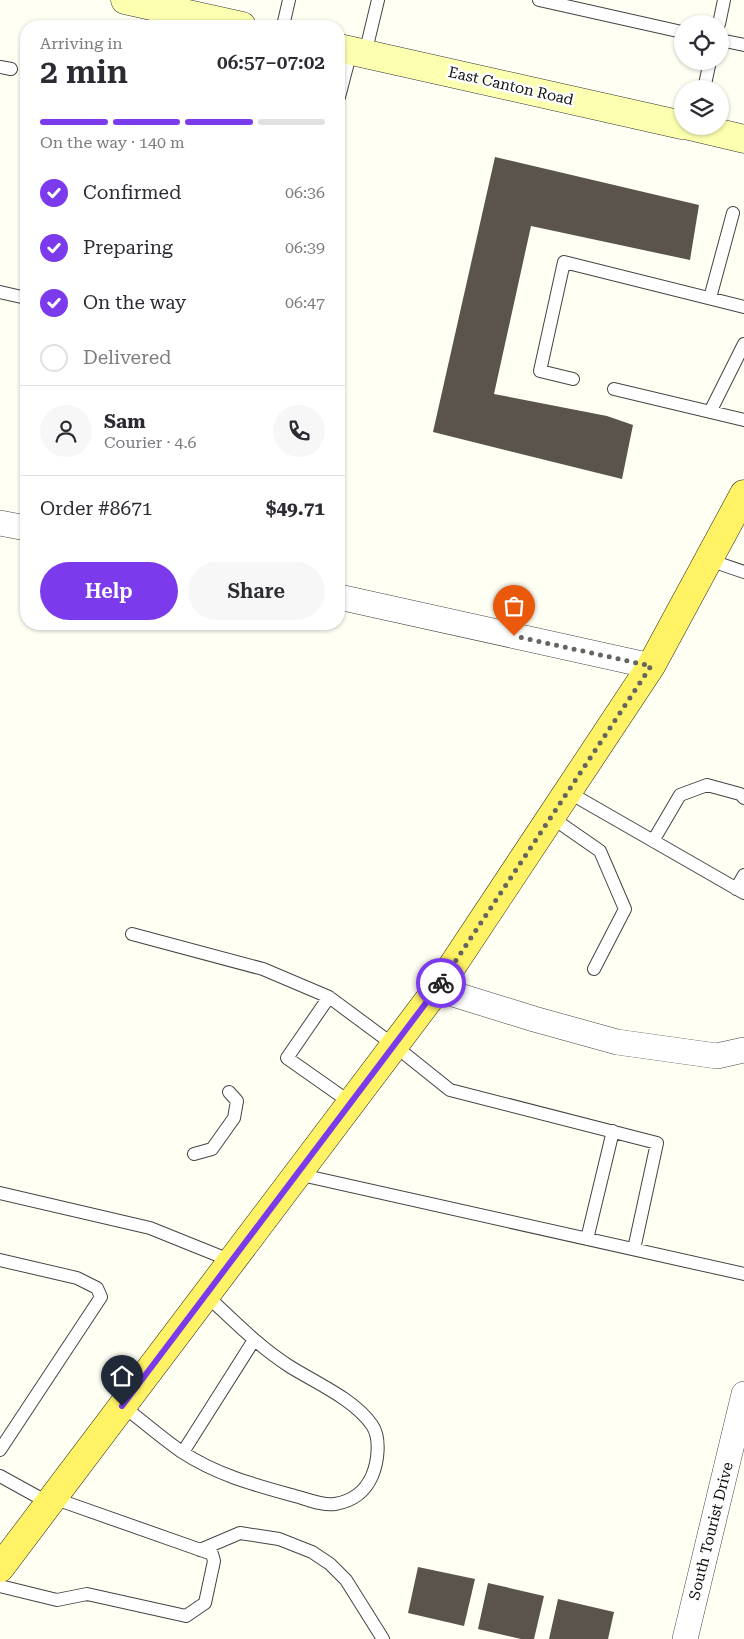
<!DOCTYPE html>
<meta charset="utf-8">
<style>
body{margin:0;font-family:"Roboto Serif",serif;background:#f7f7f7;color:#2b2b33;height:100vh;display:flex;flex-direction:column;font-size:19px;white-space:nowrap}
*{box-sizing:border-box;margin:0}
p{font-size:16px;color:#7c7c81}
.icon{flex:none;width:28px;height:28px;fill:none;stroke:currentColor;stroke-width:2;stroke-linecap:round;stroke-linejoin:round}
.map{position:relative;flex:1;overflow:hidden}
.side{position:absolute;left:20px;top:20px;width:325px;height:610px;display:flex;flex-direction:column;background:#fff;border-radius:20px;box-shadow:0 1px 4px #0004}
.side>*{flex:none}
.fabs{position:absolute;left:674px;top:15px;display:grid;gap:10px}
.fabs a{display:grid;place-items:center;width:55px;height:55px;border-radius:50%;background:#fff;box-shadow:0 1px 4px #0004;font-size:25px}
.pin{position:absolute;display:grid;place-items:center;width:42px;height:42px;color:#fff;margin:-51px -21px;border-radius:50% 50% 50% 0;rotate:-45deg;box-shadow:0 0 5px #0007}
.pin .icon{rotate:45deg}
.courier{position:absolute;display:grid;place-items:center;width:50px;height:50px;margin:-25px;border:4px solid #7c3aed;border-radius:50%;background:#fff;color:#222;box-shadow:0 1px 6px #0007}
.headline em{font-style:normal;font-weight:600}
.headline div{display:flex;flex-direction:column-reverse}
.headline{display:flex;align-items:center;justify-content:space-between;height:85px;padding:0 20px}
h1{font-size:32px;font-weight:600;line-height:38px}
.bar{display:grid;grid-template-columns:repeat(4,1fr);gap:8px 5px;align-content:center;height:60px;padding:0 20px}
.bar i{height:6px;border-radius:4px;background:#e1e1e2}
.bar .selected{background:#7c3aed}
.bar p{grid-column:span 4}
.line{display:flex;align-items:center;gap:12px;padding:0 20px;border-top:1px solid #e1e1e2}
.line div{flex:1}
.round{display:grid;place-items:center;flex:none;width:52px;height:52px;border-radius:26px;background:#f7f7f7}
ol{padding:0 20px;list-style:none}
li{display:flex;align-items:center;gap:15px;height:55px}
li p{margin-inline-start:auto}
li .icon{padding:5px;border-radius:50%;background:#7c3aed;color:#fff;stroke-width:4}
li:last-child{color:#7c7c81}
li i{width:28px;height:28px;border:2px solid #e1e1e2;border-radius:50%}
.primary-button{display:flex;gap:10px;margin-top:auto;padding:10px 20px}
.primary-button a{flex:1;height:58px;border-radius:30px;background:#7c3aed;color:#fff;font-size:20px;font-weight:600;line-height:58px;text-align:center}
.primary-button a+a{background:#f7f7f7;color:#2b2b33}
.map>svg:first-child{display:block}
</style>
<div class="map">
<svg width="744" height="1639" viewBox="0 0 744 1639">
<rect width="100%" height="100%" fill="#fffff4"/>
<path fill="#5a544c" d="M495 157 699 205 690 260 531 226 494 394 607 416 633 425 622 479 433 432Z
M418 1567 475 1579 464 1626 408 1613Z
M488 1583 544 1596 534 1639H521L478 1629Z
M558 1599 614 1612 608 1639H549Z"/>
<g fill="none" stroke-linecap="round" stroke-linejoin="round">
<g stroke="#444" stroke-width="14">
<path id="service" d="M539 0 682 32
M719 24 724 0
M283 26 289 0
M720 40 744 45
M365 54 378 0
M0 67 11 69
M704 89 710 61
M339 97 351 51
M0 292 26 298
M710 298 733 213
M573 379 540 371 564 262 744 307
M614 389 744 420
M710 412 744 344
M709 560 744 572
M568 792 744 893
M551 817 600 851 625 909 594 969
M653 841 680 795 707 785 740 794 744 798
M736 889 744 875
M132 934 263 969 329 997
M351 1103 287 1058 329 997 395 1046 450 1090 657 1143 634 1249
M194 1154 212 1149 234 1118 237 1101 229 1092
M297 1174 744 1274
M0 1193 150 1228 232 1261
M587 1239 613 1131
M0 1260 77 1278 97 1288 101 1297 0 1450
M122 1405C142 1421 162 1438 182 1452 217 1475 255 1485 295 1496 307 1499 322 1506 335 1504 353 1501 365 1492 372 1476 378 1462 381 1438 372 1425 354 1399 316 1383 289 1366 258 1346 233 1320 206 1295
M183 1452 254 1340
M0 1476 49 1503
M200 1550 240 1533 279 1539 312 1552 330 1564 346 1580 383 1639
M0 1586 57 1600 87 1594 186 1616 205 1603 214 1561 212 1554 53 1498"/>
</g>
<g stroke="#444" stroke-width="26">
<path id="minor" d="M0 523 26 528
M339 597 651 666
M437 989 534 1019 617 1042 717 1056 744 1050
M685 1639 744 1394"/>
</g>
<g stroke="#333" stroke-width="29">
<path id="secondary" d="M125 0 242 26
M339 48 682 125
M689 126 744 139"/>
</g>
<g stroke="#222" stroke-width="29">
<path id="primary" d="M0 1568 437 989 651 666 744 494"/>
</g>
<use href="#service" stroke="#fff" stroke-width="12"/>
<use href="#minor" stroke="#fff" stroke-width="25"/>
<use href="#secondary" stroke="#fbffaf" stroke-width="28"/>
<use href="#primary" stroke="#fff264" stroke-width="28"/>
</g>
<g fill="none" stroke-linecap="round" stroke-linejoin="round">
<path stroke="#646460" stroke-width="5" stroke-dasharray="0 9" d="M441 983 651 666 514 636"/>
<path stroke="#7c3aed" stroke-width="6" d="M122 1406 441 983"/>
</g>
<g text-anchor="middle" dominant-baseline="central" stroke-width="5" stroke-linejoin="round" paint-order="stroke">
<g font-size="15" fill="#111" stroke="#fff">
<text transform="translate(511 86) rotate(13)">East Canton Road</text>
<text transform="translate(711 1531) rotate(-76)">South Tourist Drive</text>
</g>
</g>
</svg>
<div class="fabs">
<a><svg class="icon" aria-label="locate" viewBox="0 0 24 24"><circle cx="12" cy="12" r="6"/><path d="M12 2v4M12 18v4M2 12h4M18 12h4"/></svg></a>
<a><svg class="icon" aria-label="layers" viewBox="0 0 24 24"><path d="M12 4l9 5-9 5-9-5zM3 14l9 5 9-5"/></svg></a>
</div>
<div class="pin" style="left:514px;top:636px;background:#ea580c"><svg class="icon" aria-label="bag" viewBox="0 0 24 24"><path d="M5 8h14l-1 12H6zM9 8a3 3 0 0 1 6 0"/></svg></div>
<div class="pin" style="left:122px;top:1406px;background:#1f2937"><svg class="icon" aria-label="home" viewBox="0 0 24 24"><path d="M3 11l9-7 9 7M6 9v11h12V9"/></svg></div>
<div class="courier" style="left:441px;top:983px"><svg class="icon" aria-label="bike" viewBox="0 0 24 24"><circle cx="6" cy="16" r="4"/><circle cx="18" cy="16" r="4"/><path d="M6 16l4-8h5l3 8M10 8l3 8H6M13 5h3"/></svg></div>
<section class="side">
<div class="headline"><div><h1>2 min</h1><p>Arriving in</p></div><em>06:57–07:02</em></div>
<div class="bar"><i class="selected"></i><i class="selected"></i><i class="selected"></i><i></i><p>On the way · 140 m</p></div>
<ol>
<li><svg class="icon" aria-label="check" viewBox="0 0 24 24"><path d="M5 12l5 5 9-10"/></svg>Confirmed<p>06:36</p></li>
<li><svg class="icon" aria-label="check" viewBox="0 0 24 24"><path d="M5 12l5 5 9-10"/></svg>Preparing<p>06:39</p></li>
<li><svg class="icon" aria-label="check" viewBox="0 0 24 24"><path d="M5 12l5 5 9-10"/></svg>On the way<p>06:47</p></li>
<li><i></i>Delivered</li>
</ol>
<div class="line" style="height:90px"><a class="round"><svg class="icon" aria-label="person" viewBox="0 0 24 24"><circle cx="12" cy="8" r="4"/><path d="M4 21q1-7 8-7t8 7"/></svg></a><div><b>Sam</b><p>Courier · 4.6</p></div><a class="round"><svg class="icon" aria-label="phone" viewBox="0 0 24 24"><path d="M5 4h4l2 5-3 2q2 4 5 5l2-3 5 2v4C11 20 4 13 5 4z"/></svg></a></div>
<div class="line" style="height:65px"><div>Order #8671</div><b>$49.71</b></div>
<div class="primary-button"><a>Help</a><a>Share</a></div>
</section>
</div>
